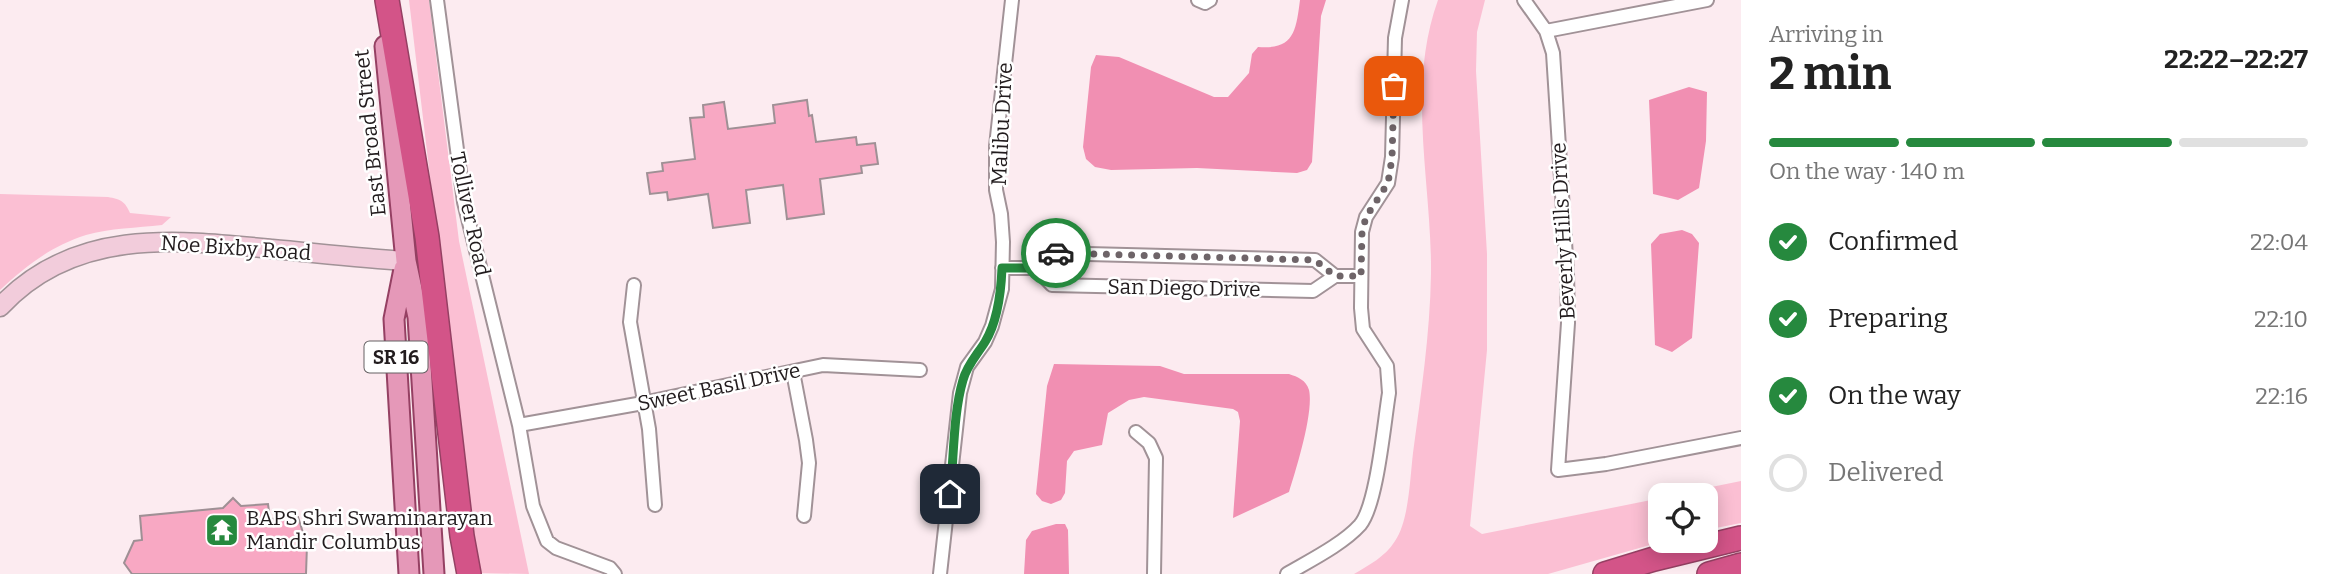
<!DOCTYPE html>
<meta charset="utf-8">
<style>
body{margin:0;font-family:Bitter,serif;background:#f2f2f2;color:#222;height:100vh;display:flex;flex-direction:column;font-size:26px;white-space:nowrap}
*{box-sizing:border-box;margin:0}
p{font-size:23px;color:#767676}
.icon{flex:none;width:38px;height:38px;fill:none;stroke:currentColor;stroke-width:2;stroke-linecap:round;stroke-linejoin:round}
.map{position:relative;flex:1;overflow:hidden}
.drawer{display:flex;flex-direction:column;background:#fff;width:595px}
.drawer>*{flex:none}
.controls{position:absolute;left:1648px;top:483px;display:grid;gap:14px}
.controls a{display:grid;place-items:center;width:70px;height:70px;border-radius:14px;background:#fff;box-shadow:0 4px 18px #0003;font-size:35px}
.pin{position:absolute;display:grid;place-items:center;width:60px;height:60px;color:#fff;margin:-30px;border-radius:14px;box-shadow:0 4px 10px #0006}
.courier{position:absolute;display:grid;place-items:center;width:70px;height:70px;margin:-35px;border:5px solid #26893e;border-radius:50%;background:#fff;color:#222;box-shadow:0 2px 9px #0007}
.head em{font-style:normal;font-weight:700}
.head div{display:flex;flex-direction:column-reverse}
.head{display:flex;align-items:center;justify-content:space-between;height:119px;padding:0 28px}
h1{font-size:46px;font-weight:700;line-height:52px}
.bar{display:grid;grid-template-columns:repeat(4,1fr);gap:10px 7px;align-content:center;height:84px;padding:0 28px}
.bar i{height:9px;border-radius:5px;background:#e0e0e0}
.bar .on{background:#26893e}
.bar p{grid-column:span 4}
ol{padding:0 28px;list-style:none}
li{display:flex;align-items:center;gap:21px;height:77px}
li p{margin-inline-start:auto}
li .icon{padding:7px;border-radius:50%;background:#26893e;color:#fff;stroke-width:4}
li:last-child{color:#767676}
li i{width:38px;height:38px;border:4px solid #e0e0e0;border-radius:50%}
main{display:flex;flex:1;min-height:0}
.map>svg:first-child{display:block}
</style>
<main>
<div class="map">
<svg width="1741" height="574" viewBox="0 0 1741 574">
<rect width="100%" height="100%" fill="#fcebf0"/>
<path fill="#fbbfd3" d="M409 0H429L459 241 529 574 477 573Z
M1438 0H1485L1477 32 1476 71 1487 254V350L1470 526 1482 534 1661 498V541H1664L1548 574H1354C1369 565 1385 557 1395 541 1409 521 1410 478 1413 453 1421 394 1430 334 1431 274 1432 183 1406 89 1438 0Z
M0 194 108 197C120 199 125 201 130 213L171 217 162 225C137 228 110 228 86 235 51 246 26 266 0 290Z
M1741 481V523L1706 530V495H1672Z"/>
<path fill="#f18fb2" d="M1300 0H1326L1321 16 1312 162 1307 170 1297 173 1197 168 1111 170 1095 167 1086 159 1083 147 1091 67 1096 55 1119 57 1214 97H1228L1249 73 1252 54 1258 47C1294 50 1296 31 1300 0Z
M1689 87 1707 92 1706 141 1699 188 1678 200 1653 194 1649 100Z
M1682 230 1692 234 1699 243 1692 338 1672 352 1655 345 1651 244 1660 234Z
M1054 364 1160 366 1184 374H1289C1298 377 1306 380 1309 390 1314 412 1296 470 1289 492L1233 518 1240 421 1238 412 1233 409 1144 397 1129 400 1108 413 1102 445 1074 451 1067 461 1065 493 1061 500 1051 504 1042 501 1036 494 1047 386Z
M1056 524H1065L1068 530 1069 574H1024L1026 540 1032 531Z"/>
<path fill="#f8a8c3" stroke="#9f9095" stroke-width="2" d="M807 100 809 116 812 115 816 142 856 137 857 145 875 143 878 164 861 166 862 173 820 179 824 214 787 219 783 185 746 190 750 223 713 228 708 194 668 200 667 192 650 194 647 173 663 171 662 163 695 159 690 118 704 117 703 105 724 102 728 129 775 123 773 105Z
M233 498 241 506 268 504 270 519 298 517 307 545 306 574H132L124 563 134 541 142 540 140 516 223 508Z"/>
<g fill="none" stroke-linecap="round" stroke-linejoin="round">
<g stroke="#a19297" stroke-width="16">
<path id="street" d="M437 0 464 202 519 425 533 506 547 541 556 548 610 568 615 574
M1198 0 1205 3 1210 0
M1524 0 1546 31 1553 53 1555 84 1567 273 1568 323 1558 470 1606 464 1741 438
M1546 31 1707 0
M1002 268H1036L1052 285 1313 291 1335 276H1361
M1036 268 1049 253 1315 260 1335 276
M634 285 630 322 649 429 655 505
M793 372 806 440 809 463 804 516
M519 425 643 403 823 365 920 370
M1136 432 1149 443 1156 458 1154 574
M940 574 960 393 967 367 985 342 992 326 1002 289 1003 242 1001 214 996 190V146L1012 0
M1287 574C1309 561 1343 544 1360 525 1377 505 1384 423 1389 393L1387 366 1363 329 1361 308 1362 232 1366 217 1388 183 1392 157 1395 38 1402 0"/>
</g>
<g stroke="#a19297" stroke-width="21">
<path id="secondary" d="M0 307C73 228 174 239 272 249 316 253 361 258 406 261"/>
</g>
<g stroke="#954063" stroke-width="23">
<path id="primary" d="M385 46 406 261 418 317 434 574
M404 269 394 319 409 574"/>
</g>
<g stroke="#954063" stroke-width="26">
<path id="highway" d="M387 0 427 237 462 536 469 574
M1605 574 1654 559 1741 538
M1709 574 1741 565"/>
</g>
<use href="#street" stroke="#fff" stroke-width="12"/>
<use href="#secondary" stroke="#f2ccdb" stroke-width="18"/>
<use href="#primary" stroke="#e598b8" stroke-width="19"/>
<use href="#highway" stroke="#d35488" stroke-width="23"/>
</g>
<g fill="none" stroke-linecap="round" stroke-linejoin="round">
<path stroke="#6e6468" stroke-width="7" stroke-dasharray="0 12.6" d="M1056 253 1315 260 1335 276H1361L1362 232 1366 217 1388 183 1392 158 1394 86"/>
<path stroke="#26893e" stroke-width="9" d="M950 494C954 458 953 414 963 380 967 365 977 355 985 342 998 321 1001 293 1002 268H1036L1049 253H1056"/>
</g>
<defs>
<g id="temple-square" transform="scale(1.75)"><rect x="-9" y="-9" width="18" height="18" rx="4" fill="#26893e" stroke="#fff"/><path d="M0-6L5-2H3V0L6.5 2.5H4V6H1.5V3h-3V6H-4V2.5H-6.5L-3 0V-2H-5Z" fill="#fff"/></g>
</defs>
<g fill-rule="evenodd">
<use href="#temple-square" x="222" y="530"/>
</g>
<g text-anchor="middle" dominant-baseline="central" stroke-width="5" stroke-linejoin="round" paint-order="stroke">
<rect fill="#fff" stroke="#646062" stroke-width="2" x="364.5" y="341.5" width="63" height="31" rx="5"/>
<g font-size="19" font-weight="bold" fill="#221c1e">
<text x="396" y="357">SR 16</text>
</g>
<g font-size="21" fill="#221c1e" stroke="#fff">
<text transform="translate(1002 124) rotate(-87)">Malibu Drive</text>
<text transform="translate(370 133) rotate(-96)">East Broad Street</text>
<text transform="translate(470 214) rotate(78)">Tolliver Road</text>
<text transform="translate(1563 231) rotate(-93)">Beverly Hills Drive</text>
<text transform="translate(236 248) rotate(4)">Noe Bixby Road</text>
<text transform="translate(1184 288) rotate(1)">San Diego Drive</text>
<text transform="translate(719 387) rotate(-12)">Sweet Basil Drive</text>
</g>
<g font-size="21" fill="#221c1e" stroke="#fff" text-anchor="start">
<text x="246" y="518">BAPS Shri Swaminarayan<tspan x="246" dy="24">Mandir Columbus</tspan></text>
</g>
</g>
</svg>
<div class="controls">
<a><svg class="icon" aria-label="locate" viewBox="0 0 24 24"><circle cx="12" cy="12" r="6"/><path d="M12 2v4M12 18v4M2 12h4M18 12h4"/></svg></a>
</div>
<div class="pin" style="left:1394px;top:86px;background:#ea580c"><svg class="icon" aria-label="bag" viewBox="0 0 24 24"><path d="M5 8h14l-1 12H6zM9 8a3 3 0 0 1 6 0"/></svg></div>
<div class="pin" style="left:950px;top:494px;background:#1f2937"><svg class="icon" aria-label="home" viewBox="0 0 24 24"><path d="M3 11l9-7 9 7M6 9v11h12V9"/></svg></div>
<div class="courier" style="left:1056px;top:253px"><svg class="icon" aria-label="car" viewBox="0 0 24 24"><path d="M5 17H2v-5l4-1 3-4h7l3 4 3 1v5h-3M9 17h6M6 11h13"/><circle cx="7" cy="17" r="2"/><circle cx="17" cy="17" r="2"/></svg></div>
</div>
<section class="drawer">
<div class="head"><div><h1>2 min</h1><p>Arriving in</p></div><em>22:22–22:27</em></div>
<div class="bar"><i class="on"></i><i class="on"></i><i class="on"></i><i></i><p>On the way · 140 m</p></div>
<ol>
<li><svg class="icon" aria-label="check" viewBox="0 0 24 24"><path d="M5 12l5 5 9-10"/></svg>Confirmed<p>22:04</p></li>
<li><svg class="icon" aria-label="check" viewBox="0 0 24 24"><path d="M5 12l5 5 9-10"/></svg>Preparing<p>22:10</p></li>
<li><svg class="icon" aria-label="check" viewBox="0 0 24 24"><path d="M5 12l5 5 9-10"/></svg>On the way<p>22:16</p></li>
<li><i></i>Delivered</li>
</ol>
</section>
</main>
